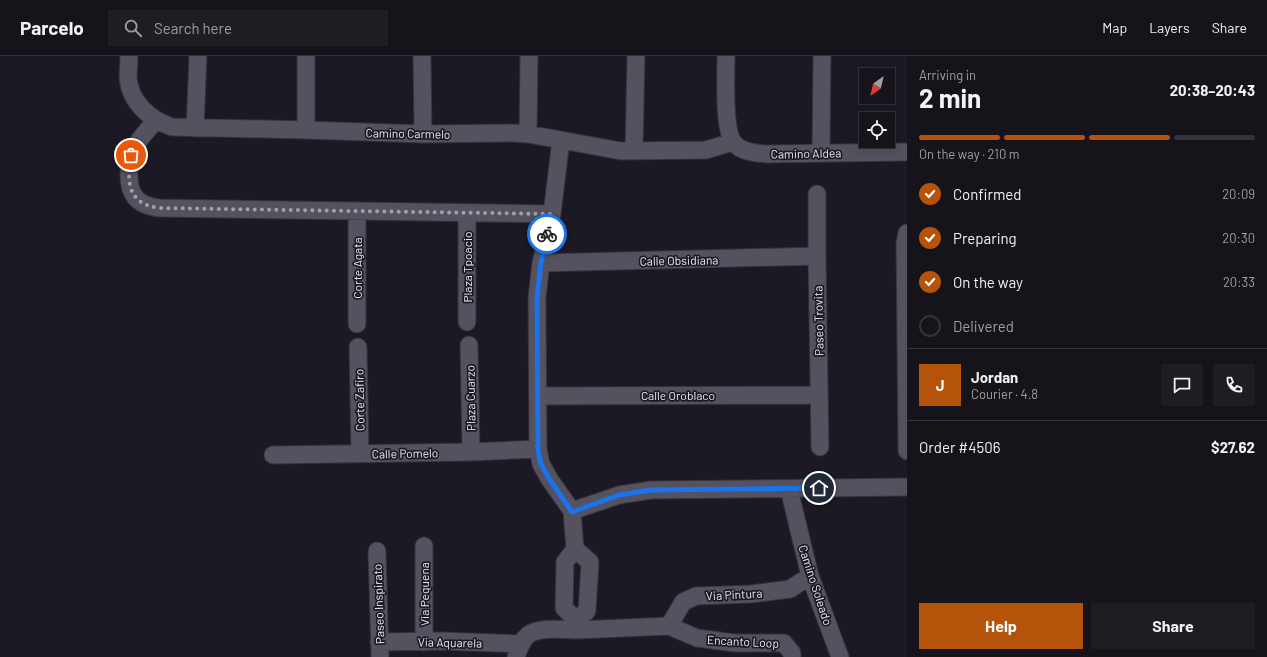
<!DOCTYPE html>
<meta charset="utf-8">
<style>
body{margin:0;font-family:Barlow,sans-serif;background:#1f1c24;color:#f1f3f6;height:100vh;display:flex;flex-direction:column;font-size:15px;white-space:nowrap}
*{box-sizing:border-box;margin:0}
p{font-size:13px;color:#9e9ea3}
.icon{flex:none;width:22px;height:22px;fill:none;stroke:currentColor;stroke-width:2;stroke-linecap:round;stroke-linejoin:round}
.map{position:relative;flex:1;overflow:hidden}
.sheet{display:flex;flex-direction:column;background:#16131b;width:360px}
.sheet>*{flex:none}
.needle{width:26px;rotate:214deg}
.controls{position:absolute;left:859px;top:12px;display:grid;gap:8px}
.controls a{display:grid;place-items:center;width:36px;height:36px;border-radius:0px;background:#16131b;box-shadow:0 2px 10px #0003,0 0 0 1px #35323a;font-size:20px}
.pin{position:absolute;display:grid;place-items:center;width:34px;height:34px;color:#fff;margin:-17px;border:2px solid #fff;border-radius:50%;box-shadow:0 1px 4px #0007}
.courier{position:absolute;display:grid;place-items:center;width:40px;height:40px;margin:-20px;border:3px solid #1a73e8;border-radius:50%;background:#fff;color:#222;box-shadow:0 1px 5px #0007}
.head em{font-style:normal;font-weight:700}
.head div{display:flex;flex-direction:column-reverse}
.head{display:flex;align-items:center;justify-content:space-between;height:68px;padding:0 12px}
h1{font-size:26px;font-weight:700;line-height:30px}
.bar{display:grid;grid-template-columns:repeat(4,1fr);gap:6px 4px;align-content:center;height:48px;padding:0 12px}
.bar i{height:5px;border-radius:3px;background:#35323a}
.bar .selected{background:#b45309}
.bar p{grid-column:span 4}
.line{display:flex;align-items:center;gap:10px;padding:0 12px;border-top:1px solid #35323a}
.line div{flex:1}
.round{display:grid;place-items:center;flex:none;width:42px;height:42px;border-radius:0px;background:#1f1c24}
ol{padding:0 12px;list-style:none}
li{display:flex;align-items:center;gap:12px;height:44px}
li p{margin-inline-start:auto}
li .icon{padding:4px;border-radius:50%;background:#b45309;color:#fff;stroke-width:4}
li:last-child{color:#9e9ea3}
li i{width:22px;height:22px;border:2px solid #35323a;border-radius:50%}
.cta{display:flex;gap:8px;margin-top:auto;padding:8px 12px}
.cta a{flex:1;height:46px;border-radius:0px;background:#b45309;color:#fff;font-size:16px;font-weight:700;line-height:46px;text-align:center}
.cta a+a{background:#1f1c24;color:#f1f3f6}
header{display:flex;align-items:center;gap:24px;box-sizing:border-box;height:56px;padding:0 20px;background:#16131b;border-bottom:1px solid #35323a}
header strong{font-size:19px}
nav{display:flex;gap:22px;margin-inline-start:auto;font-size:14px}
.search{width:280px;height:36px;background:#1f1c24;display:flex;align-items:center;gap:10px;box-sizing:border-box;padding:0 14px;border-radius:0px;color:#9e9ea3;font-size:15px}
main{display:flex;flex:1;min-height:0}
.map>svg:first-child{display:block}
</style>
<header>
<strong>Parcelo</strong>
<div class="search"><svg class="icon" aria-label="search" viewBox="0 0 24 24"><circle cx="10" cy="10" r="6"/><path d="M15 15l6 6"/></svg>Search here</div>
<nav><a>Map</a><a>Layers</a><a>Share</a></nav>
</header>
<main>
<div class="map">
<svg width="907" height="601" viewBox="0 0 907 601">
<rect width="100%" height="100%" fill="#1d1924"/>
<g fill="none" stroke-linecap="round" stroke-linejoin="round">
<g stroke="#35333b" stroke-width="19">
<path id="minor" d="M129 0C129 7 128 15 128 22 130 46 150 64 172 71L306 74 423 78 512 77 528 78 621 95 706 94 733 86
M422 0 423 78
M726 0C726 17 723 75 734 87 741 96 755 97 766 98L907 96
M156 64C149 73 140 81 135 91 131 98 130 106 129 115 128 138 136 149 159 152L552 158
M195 72 198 0
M306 74V0
M528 78 529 0
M561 84 552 158 541 207 537 241 538 393 541 408 550 424 572 455
M634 95 636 0
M821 97 822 0
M817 138V200L820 391
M357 155V268
M467 157V266
M907 177 905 187 907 395
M541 207 817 200
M469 289 471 396
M358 291 360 397
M538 340 819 339
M273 399 471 396 538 393
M789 433 810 520 840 601
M572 455 619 439 651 434 907 431
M572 455 575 493 565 506 564 552 576 564 587 555 590 506 575 493
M424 490V586
M377 495 380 601
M576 564 577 574 669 570 697 582 735 587H784L792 597V601
M669 570 683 546 696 540 751 538 790 533 810 520
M379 586 442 585 521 588
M516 601C519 593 521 585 528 579 539 570 563 574 577 574"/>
</g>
<use href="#minor" stroke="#55515f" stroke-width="17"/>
</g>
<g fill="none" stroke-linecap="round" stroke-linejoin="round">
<path stroke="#a3a0a9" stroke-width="4" stroke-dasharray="0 7.2" d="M131 99C127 127 127 147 159 152L552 158 547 178"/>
<path stroke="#1a73e8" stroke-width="5" d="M547 178 541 207 537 242 538 394 541 408 550 424 572 456 619 439 651 434 819 432"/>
</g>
<g text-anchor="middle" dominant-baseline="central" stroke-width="3.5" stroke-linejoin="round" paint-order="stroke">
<g font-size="12" fill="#ebe9f1" stroke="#1d1924">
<text transform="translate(408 77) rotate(1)">Camino Carmelo</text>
<text transform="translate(806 97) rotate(-1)">Camino Aldea</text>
<text transform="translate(679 204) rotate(-1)">Calle Obsidiana</text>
<text transform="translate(467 211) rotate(-90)">Plaza Tpoacio</text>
<text transform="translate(357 212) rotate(-90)">Corte Agata</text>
<text transform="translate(818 265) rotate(-91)">Paseo Trovita</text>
<text x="678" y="339">Calle Oroblaco</text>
<text transform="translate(470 342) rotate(-91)">Plaza Cuarzo</text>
<text transform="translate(359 344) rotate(-91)">Corte Zafiro</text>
<text transform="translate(405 397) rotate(-1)">Calle Pomelo</text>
<text transform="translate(816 529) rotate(72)">Camino Soleado</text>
<text transform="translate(424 538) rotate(-90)">Via Pequena</text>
<text transform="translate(734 538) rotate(-3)">Via Pintura</text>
<text transform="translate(378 548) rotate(-92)">Paseo Inspirato</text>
<text transform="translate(743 585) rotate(3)">Encanto Loop</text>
<text transform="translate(450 586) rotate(1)">Via Aquarela</text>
</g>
</g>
</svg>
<div class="controls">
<a><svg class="needle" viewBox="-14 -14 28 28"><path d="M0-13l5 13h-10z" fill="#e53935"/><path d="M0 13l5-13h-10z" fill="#9e9ea3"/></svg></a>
<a><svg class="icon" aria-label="locate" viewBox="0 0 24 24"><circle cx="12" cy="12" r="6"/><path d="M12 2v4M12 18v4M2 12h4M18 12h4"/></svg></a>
</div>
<div class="pin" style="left:131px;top:99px;background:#ea580c"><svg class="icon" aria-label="bag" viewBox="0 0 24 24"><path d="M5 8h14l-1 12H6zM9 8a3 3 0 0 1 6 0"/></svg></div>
<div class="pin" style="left:819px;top:432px;background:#1f2937"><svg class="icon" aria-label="home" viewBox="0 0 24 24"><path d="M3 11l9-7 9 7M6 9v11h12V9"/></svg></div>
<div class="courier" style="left:547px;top:178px"><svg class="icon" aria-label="bike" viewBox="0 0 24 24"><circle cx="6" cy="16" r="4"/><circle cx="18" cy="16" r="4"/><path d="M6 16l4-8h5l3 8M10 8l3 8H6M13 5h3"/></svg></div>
</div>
<section class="sheet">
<div class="head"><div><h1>2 min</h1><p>Arriving in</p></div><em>20:38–20:43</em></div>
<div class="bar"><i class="selected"></i><i class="selected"></i><i class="selected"></i><i></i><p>On the way · 210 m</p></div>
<ol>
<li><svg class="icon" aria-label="check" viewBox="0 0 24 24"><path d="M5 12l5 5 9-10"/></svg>Confirmed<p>20:09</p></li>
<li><svg class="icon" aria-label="check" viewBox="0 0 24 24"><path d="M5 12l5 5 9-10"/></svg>Preparing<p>20:30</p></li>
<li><svg class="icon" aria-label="check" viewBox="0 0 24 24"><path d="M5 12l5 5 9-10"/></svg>On the way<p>20:33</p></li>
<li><i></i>Delivered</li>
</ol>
<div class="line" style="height:72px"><b class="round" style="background:#b45309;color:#fff">J</b><div><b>Jordan</b><p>Courier · 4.8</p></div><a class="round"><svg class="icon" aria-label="chat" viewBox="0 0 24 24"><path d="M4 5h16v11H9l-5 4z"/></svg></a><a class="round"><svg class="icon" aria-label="phone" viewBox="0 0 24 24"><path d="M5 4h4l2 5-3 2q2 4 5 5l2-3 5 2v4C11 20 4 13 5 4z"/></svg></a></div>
<div class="line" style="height:52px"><div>Order #4506</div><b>$27.62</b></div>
<div class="cta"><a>Help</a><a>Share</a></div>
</section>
</main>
